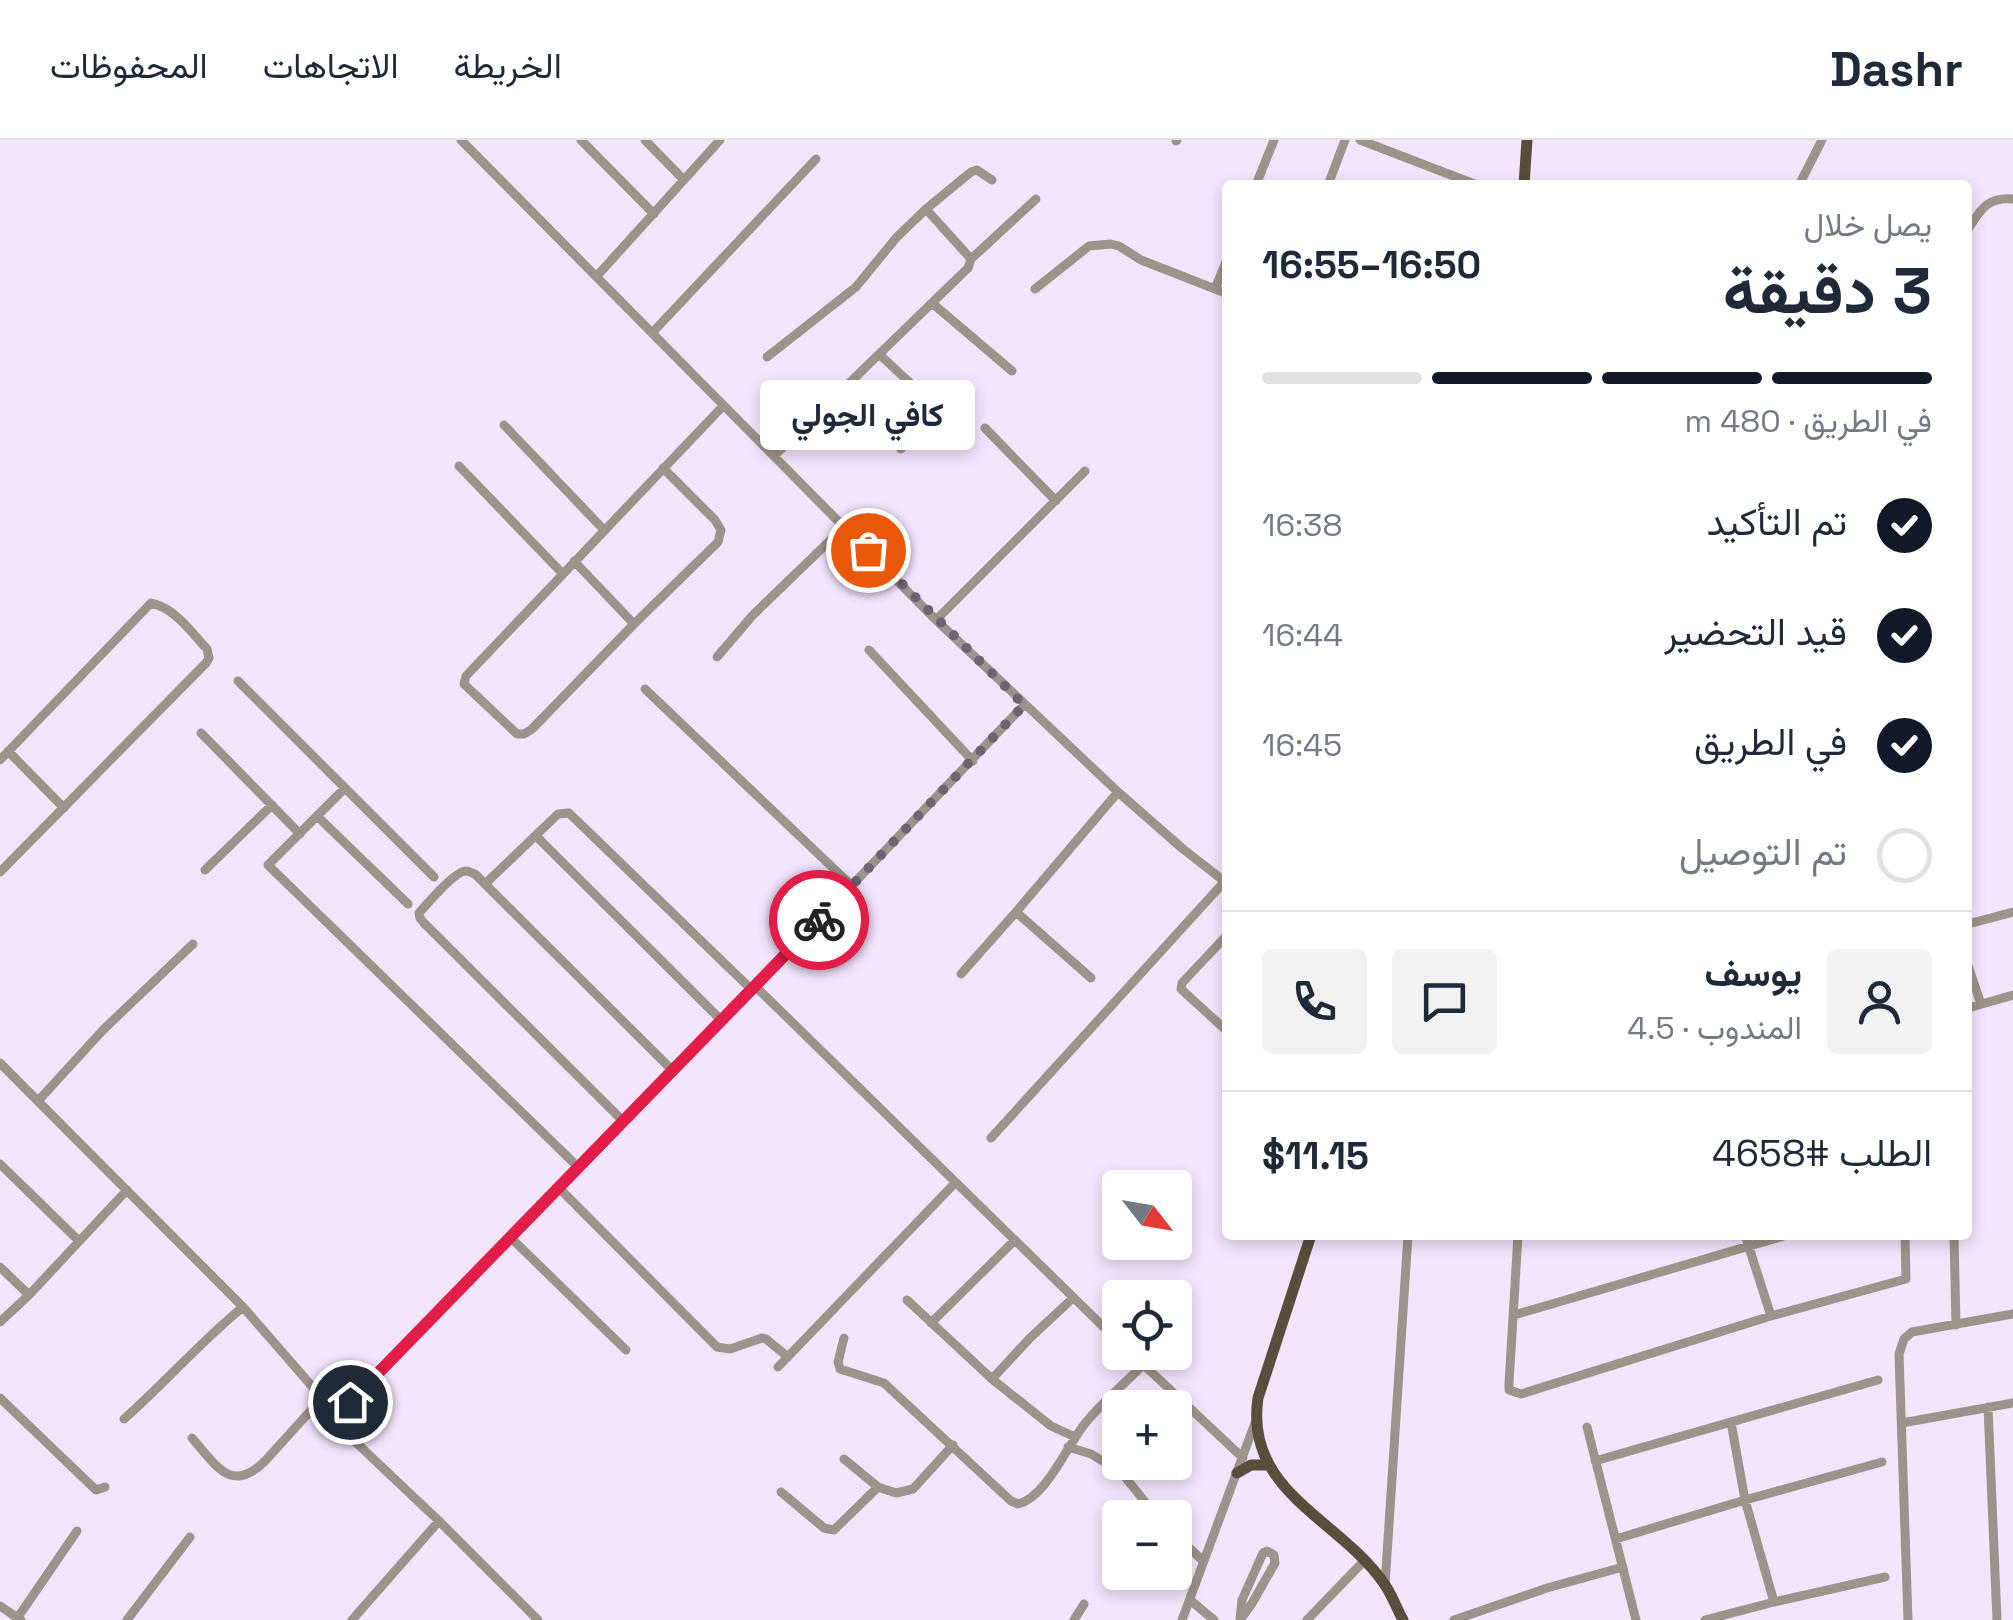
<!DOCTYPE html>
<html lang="ar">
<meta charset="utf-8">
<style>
body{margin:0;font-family:"Space Grotesk",Vazirmatn,sans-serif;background:#f2f2f3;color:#1f2937;direction:rtl;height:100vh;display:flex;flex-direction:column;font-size:38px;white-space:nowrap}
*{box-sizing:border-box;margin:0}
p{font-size:32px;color:#747a83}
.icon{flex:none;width:55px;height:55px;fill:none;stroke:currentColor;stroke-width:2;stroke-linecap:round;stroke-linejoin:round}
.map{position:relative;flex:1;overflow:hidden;direction:ltr}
.drawer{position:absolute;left:1222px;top:40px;width:750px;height:1060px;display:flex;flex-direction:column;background:#fff;border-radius:10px;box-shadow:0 5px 15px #0003;direction:rtl}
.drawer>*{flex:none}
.needle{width:65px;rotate:121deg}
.buttons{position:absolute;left:1102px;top:1030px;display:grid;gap:20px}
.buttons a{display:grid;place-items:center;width:90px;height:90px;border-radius:10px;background:#fff;box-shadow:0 5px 15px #0003;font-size:50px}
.pin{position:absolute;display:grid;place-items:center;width:85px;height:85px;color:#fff;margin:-42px;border:5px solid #fff;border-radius:50%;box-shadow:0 2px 10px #0007}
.courier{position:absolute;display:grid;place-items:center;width:100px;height:100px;margin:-50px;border:8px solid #e11d48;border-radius:50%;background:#fff;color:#222;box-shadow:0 2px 12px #0007}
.bubble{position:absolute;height:70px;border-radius:10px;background:#fff;box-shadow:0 5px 15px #0003;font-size:32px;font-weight:700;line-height:70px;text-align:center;direction:rtl}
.summary em{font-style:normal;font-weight:700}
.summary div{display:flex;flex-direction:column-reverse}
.summary{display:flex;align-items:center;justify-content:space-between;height:170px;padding:0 40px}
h1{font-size:65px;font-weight:700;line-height:75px}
.bar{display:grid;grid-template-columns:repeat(4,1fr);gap:15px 10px;align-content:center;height:120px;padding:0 40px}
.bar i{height:12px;border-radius:8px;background:#e0e1e3}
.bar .active{background:#111827}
.bar p{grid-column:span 4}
.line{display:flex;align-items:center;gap:25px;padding:0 40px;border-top:2px solid #e0e1e3}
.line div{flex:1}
.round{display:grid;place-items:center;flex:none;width:105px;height:105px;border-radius:10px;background:#f2f2f3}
ol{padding:0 40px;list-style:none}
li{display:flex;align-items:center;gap:30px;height:110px}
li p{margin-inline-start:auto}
li .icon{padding:10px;border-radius:50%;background:#111827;color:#fff;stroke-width:4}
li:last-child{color:#747a83}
li i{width:55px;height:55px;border:5px solid #e0e1e3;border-radius:50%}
header{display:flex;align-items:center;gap:60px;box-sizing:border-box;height:140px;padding:0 50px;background:#fff;border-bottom:2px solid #e0e1e3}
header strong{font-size:48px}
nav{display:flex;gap:55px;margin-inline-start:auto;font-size:35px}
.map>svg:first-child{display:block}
</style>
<header>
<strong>Dashr</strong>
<nav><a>الخريطة</a><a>الاتجاهات</a><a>المحفوظات</a></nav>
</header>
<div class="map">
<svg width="2013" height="1480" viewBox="0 0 2013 1480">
<rect width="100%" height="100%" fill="#f4e5fe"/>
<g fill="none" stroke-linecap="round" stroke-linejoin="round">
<path stroke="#9b948a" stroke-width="9" d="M461 0 936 480 1118 652 1183 709 1228 744
M581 0 654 74
M645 0 684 40
M1360 0 1477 45
M1176 1 1177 0
M1256 45 1274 0
M1328 45 1345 0
M1799 45 1822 0
M926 69 971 32 977 30 992 40
M1968 89C1981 69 1987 57 2013 59
M596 137 720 0
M1035 149 1089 106 1111 104 1119 106 1141 120 1228 154
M1215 149 1228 117
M932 163 1012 231
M652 193 816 19
M880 215 936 267 933 275 901 309
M767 217 856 147 896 98 926 69 971 119
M504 285 604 390
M985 288 1056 361
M774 316 968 128 971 119 1036 59
M459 326 562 433
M663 328 715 380 721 390 718 402 634 484 532 589 524 594H517L464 544 466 536 723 266
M574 421 634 484
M936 480 1085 331
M869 510 973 621
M717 517 752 476 845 386
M238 541 345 648 268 725 579 1028
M645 549 852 746
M201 593 300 694
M8 611 64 668
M0 620 151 463C175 468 191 492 207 509L209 518 206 523 0 732
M345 648 434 737
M317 676 408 764
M536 696 722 881
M205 730 272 665
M486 743 558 674 569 673 752 850
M1968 784 2013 772
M1228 794 1182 843 1181 849 1228 892
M1968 826 1981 864
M961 834 1016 772
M1091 838 1016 772 1118 652
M755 846 1120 1203
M1968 868 2013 855
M0 923 243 1167 337 1275 752 850 1024 565
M38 961 103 890 193 804
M624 982 424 783 420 778 419 773C427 764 455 731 466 731 469 731 472 733 475 734L673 931
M991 998 1225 741
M0 1024 79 1101
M559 1048 717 1207 730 1209 762 1198 766 1199 788 1217
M1518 1095 1509 1243V1250L1521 1254 1771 1176 1906 1139 1905 1095
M1745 1095 1771 1176
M1954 1095 1956 1185
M511 1098 626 1210
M0 1127 29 1155
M1073 1158 1030 1198 992 1239 1051 1286 1075 1297
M907 1160 992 1239
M1514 1175 1787 1095
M0 1182 29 1155 127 1050
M931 1183 1015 1100
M844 1198 838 1222 840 1229 884 1243 1011 1361 1018 1364C1047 1357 1068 1303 1087 1281 1104 1261 1124 1244 1143 1225
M1130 1212 1243 1318
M778 1227 955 1043
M0 1258 96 1350 105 1347
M1988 1267 1997 1480
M337 1275 347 1294 439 1381 538 1480
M124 1279C165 1243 200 1202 243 1167
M1731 1282 1745 1360 1774 1462
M1902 1283 2013 1263
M1587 1287 1636 1480
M192 1298C216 1325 231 1355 265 1321L323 1257
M1068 1307 1091 1314 1121 1332 1158 1378
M844 1319 878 1347
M1595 1321 1878 1240
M781 1352 824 1388 834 1390 878 1347 896 1353 913 1349 953 1305
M1175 1394 1203 1421
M1616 1399 1745 1360 1882 1322
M1267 1411 1274 1415 1275 1423 1251 1465 1240 1480 1242 1460 1263 1413Z
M1385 1445 1408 1095
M1190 1460 1214 1480
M0 1466 21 1480
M16 1480 77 1391
M127 1480 190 1397
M352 1480 439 1381
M1074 1480 1084 1464
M1182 1480 1255 1283
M1307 1480 1364 1421
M1454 1480 1547 1448 1623 1427
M1705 1480 1774 1462 1885 1437
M1908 1480 1899 1214 1904 1199 1912 1192 2013 1174"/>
<path stroke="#594d3c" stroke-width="11" d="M1524 45 1527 0
M1311 1095 1258 1258C1244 1353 1341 1379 1385 1445 1392 1455 1397 1469 1403 1480
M1237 1333 1251 1325H1268"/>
</g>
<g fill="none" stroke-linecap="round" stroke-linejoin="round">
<path stroke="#6d6473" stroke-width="10" stroke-dasharray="0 18" d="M819 780 1024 565 868 410"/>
<path stroke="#e11d48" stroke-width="12" d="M350 1262 819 780"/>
</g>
</svg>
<div class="buttons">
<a><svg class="needle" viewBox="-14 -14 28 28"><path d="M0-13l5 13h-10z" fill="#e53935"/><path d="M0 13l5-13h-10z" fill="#747a83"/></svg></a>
<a><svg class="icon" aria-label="locate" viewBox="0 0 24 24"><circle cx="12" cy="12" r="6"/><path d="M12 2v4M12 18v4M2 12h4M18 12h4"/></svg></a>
<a>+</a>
<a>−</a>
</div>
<div class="pin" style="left:868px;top:410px;background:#ea580c"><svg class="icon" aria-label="bag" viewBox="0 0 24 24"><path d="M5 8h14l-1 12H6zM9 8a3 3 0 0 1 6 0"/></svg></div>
<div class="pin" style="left:350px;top:1262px;background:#1f2937"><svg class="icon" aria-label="home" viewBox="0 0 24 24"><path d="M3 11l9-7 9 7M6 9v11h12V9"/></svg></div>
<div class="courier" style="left:819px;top:780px"><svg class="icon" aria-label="bike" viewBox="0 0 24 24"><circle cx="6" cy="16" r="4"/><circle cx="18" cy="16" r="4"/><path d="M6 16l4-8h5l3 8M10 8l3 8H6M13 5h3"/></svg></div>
<div class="bubble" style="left:760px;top:240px;width:215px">كافي الجولي</div>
<section class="drawer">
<div class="summary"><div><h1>3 دقيقة</h1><p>يصل خلال</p></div><em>16:50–16:55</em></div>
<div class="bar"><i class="active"></i><i class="active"></i><i class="active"></i><i></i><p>في الطريق · 480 m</p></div>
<ol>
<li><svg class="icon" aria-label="check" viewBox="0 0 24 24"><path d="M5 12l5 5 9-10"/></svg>تم التأكيد<p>16:38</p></li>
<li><svg class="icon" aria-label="check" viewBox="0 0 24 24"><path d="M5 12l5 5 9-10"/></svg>قيد التحضير<p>16:44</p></li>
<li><svg class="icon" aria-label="check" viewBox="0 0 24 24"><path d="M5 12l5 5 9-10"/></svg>في الطريق<p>16:45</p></li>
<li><i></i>تم التوصيل</li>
</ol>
<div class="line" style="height:180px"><a class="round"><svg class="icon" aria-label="person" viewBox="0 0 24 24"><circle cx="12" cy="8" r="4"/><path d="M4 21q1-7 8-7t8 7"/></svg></a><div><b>يوسف</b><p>المندوب · 4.5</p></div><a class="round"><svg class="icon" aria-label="chat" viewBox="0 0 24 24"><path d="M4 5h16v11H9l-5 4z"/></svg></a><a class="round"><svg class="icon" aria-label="phone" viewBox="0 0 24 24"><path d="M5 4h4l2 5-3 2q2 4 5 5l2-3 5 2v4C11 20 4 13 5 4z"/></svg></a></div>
<div class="line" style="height:130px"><div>الطلب #4658</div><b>$11.15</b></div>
</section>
</div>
